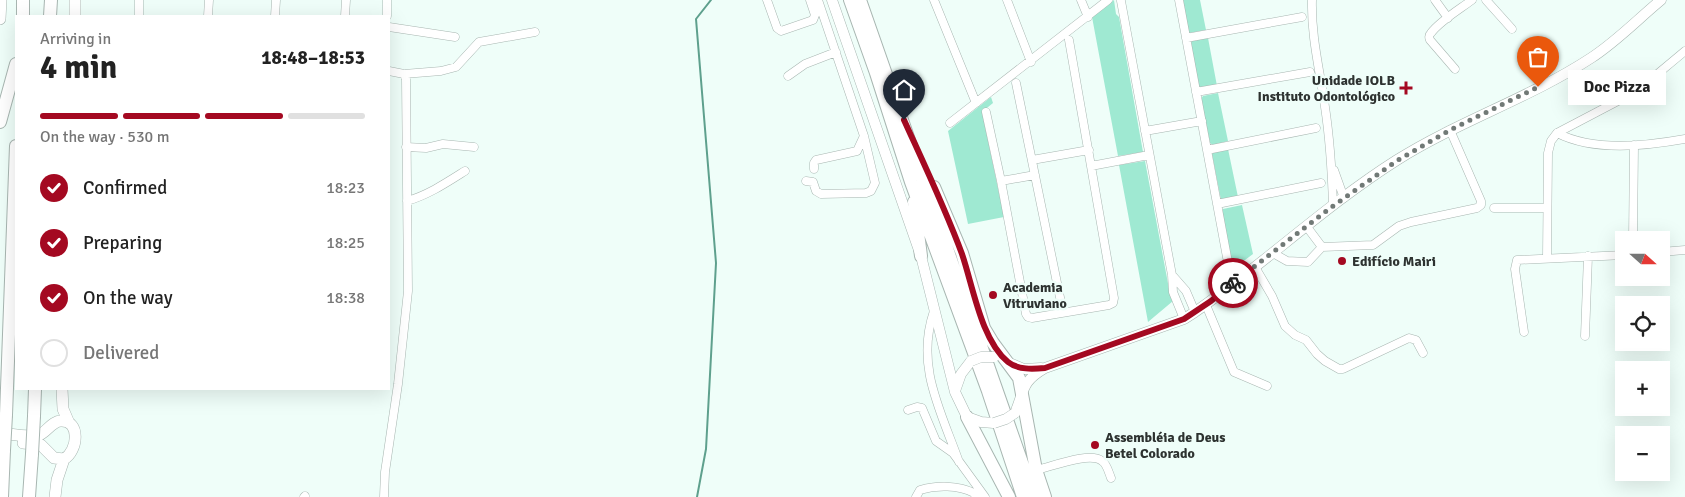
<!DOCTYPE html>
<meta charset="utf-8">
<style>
body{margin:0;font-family:Signika,sans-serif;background:#f6f6f6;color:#222;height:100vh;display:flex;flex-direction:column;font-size:19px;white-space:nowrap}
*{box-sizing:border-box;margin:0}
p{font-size:16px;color:#767676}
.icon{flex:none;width:28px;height:28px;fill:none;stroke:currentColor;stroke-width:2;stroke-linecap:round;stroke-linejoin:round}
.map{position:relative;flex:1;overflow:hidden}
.panel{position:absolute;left:15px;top:15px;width:375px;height:375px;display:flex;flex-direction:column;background:#fff;border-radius:0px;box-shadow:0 5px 20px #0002}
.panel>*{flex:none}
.needle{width:32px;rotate:111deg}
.fabs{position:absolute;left:1615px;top:231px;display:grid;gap:10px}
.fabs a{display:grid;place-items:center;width:55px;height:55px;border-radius:0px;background:#fff;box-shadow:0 5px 20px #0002;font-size:25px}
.pin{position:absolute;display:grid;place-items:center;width:42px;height:42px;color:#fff;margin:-51px -21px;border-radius:50% 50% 50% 0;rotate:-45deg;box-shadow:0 0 5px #0007}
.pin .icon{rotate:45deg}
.courier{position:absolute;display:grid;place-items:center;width:50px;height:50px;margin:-25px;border:4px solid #a40921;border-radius:50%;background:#fff;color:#222;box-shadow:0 1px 6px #0007}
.bubble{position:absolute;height:35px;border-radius:0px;background:#fff;box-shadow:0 5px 20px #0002;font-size:16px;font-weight:800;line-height:35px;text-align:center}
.head em{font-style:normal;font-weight:800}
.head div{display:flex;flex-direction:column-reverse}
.head{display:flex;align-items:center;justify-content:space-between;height:85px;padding:0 25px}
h1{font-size:32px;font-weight:800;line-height:38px}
.bar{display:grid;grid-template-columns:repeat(4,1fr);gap:8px 5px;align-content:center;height:60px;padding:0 25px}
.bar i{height:6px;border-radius:4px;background:#e0e0e0}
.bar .current{background:#a40921}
.bar p{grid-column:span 4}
ol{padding:0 25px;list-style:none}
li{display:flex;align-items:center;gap:15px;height:55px}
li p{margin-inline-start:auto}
li .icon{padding:5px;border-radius:50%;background:#a40921;color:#fff;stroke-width:4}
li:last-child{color:#767676}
li i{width:28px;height:28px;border:2px solid #e0e0e0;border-radius:50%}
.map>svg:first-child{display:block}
</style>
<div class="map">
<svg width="1685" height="497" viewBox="0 0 1685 497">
<rect width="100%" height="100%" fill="#effef9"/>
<path fill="#9fe9d2" d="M1114 0 1116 14 1119 17 1143 152 1118 156 1092 17Z
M1183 0H1200L1206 30 1189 33Z
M1208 38 1217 86 1201 89 1199 87 1191 43 1192 41Z
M1218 93 1228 141 1213 145 1210 143 1201 99 1203 96Z
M991 97 993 103 982 112 1004 217 968 224 948 131Z
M1228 149 1238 197 1221 200 1212 154 1214 152Z
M1145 161 1170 294 1173 301 1148 322 1119 165Z
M1242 205 1253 254 1233 269 1222 211 1223 209Z"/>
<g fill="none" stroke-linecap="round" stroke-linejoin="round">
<path stroke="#5ea08d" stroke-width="2" d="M697 497 706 449 716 263 696 19 711 0"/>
<g stroke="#a8b6b1" stroke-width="9">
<path id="minor" d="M767 0 777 28 781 31 813 20 815 15 810 0
M934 0 976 103
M1007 0 1031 62
M1081 0 1088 17
M1179 0 1232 284
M1312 0C1311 37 1320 71 1325 107 1330 140 1332 173 1333 206
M1435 0 1448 18
M1486 0 1512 29
M1121 1 1172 275 1173 292 1184 319
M139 16V0
M208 16 209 0
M275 16 276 0
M345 16 346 0
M387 16V0
M389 27 455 37
M1186 38 1302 17
M1455 69 1430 40C1429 37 1428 36 1431 33 1440 21 1460 9 1472 0
M389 71 404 74 441 71 456 67 479 42 535 32
M788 76 805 64 836 52
M1016 83 1063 312
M1196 92 1310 72
M986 112 1001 181 1026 314 1028 317 1032 318 1109 305 1113 303 1114 298 1069 40
M950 123 1108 0
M1145 131 1202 121
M1557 133C1594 152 1646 146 1685 139
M406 147 426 148 443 144 474 147
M1207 150 1316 128
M1032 160 1089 150
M1091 166 1149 155
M814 169V163L816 160 857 151 864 136
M1334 170 1344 198
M806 181 813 182 816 191 821 194 866 193 871 191 875 183 864 136 818 0
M1001 181 1035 175
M407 201C428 195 446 183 465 171
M1217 204 1321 183
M1494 208H1546
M1307 227 1322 247
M1633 240 1634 145
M1661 252 1685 250
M1273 253 1287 261 1308 262 1322 247 1373 245 1399 226 1411 222 1477 208 1481 205V201L1450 130
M1547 258 1548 153 1551 141 1557 133 1637 91 1685 51
M1255 267 1272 296 1285 326 1295 335 1306 340 1317 354 1325 361 1339 369H1343L1409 338 1416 340 1423 353
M1172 275 1186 291 1195 312
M1206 305 1234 372 1267 386
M934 311C915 366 941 411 959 462
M1524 332 1515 269 1517 260 1624 255
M1585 336 1588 256
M908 410 917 407 922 408 936 441 953 453 985 497
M1036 470C1051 467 1090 451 1102 461 1107 464 1109 473 1111 478
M304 497 305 496
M384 497 385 472 398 384 408 291 406 79 404 74
M916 497 920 490C937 485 958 485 974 493L976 497"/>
</g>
<g stroke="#a8b6b1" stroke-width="11">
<path id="tertiary" d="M832 0 921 256 955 392 967 417 981 422 994 423
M1007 362 1024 369 1041 368
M955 391 961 374 971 361
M1015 413C1025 389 1021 382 1045 368L1184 319 1195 312C1264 264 1326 205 1397 160 1459 121 1530 98 1591 58 1616 42 1638 19 1661 0"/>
</g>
<g stroke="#a8b6b1" stroke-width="12">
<path id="secondary" d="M75 16V0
M0 19 1 0
M62 389 63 409 69 423
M0 433C10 434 30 438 39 435 47 432 52 421 61 421 81 420 78 451 64 459L57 480 55 497
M23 443 41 445 54 458 64 459"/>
</g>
<g stroke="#a8b6b1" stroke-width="14">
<path id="primary" d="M850 0 876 73 911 182 988 391 1023 497
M860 0 1034 497
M934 187 962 253 984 328 993 343 1019 378 1036 470 1045 497
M914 202 921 256
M967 417 1009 497"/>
</g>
<g stroke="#a8b6b1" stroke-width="14">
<path id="trunk" d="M23 16V0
M50 16 51 0
M0 122 16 64
M6 415 16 146
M34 416 35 389
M2 497 4 450
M29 497 32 454"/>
</g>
<use href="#minor" stroke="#fff" stroke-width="8"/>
<use href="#tertiary" stroke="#fff" stroke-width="10"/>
<use href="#secondary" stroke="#fff" stroke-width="11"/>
<use href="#primary" stroke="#fff" stroke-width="12"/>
<use href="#trunk" stroke="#fff" stroke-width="12"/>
<g stroke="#a8b6b1" stroke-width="11" stroke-linecap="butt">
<path id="tertiary-bridge" d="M971 361 981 357H994
M994 423 1006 419 1015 413"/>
</g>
<g stroke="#a8b6b1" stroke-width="14" stroke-linecap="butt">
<path id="trunk-bridge" d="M4 450 6 415
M32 454 34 416"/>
</g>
<use href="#tertiary-bridge" stroke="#fff" stroke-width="10"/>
<use href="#trunk-bridge" stroke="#fff" stroke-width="12"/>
</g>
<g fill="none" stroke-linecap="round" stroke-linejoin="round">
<path stroke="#717976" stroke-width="5" stroke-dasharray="0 9" d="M1233 283 1333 206 1398 160 1450 130 1538 87"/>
<path stroke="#a40921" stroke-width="6" d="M904 120C924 164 945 208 962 254 973 286 981 340 1008 362 1018 370 1033 369 1045 368L1184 319 1211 301 1233 283"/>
</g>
<g fill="#a40921" stroke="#effef9" stroke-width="2">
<path d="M1403.5 80.5h5v5h5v5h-5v5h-5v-5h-5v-5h5z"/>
<circle cx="1342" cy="261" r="5"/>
<circle cx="993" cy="295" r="5"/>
<circle cx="1095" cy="445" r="5"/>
</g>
<g text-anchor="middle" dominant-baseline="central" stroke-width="5" stroke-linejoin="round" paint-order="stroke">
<g font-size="14" font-weight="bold" fill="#2d3230" stroke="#effef9" text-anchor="start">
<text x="1395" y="80" text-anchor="end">Unidade IOLB<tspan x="1395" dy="16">Instituto Odontológico</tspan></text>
<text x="1352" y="261">Edifício Mairi</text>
<text x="1003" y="287">Academia<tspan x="1003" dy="16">Vitruviano</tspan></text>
<text x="1105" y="437">Assembléia de Deus<tspan x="1105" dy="16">Betel Colorado</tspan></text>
</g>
</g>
</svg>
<div class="fabs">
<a><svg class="needle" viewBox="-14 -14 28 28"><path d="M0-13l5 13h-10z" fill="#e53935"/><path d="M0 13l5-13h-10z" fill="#767676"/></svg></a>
<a><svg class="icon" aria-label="locate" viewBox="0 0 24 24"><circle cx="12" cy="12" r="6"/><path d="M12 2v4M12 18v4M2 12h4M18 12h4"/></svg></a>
<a>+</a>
<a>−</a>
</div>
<div class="pin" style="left:1538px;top:87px;background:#ea580c"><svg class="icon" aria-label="bag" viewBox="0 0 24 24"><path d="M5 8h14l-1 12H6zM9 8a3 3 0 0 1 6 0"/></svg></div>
<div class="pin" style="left:904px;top:120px;background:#1f2937"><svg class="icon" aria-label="home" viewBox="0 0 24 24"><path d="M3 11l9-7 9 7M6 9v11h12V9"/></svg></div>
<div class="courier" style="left:1233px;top:283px"><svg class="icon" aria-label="bike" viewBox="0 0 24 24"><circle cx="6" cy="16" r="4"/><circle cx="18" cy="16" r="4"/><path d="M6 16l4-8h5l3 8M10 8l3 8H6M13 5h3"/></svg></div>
<div class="bubble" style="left:1568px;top:70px;width:98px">Doc Pizza</div>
<section class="panel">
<div class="head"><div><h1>4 min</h1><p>Arriving in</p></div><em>18:48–18:53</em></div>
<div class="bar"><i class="current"></i><i class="current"></i><i class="current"></i><i></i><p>On the way · 530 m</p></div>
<ol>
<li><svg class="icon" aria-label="check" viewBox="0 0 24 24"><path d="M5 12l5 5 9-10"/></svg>Confirmed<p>18:23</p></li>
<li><svg class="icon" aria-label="check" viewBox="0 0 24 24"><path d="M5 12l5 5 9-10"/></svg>Preparing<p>18:25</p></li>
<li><svg class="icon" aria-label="check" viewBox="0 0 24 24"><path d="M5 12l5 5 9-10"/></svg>On the way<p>18:38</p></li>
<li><i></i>Delivered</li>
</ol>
</section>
</div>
